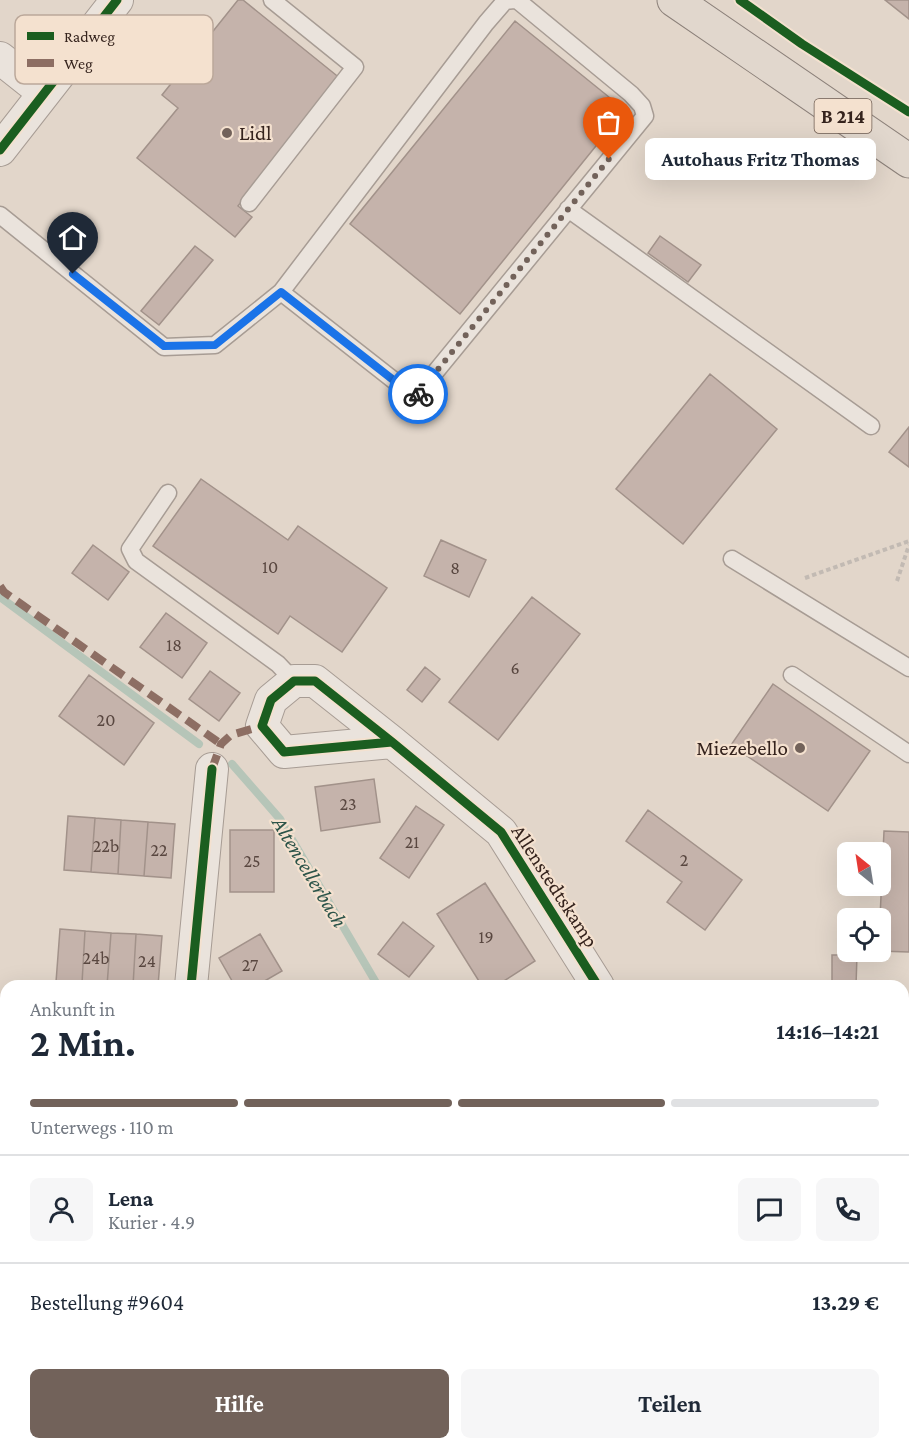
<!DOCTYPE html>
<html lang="de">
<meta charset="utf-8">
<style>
body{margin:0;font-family:"Crimson Pro",serif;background:#f6f6f7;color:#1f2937;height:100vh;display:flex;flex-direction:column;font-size:22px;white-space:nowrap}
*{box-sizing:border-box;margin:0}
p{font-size:20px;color:#747a83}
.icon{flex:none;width:33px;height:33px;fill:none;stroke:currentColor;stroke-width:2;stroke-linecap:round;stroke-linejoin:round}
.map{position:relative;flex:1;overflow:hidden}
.panel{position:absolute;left:0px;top:980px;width:909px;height:470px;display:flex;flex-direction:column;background:#fff;border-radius:18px 18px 0 0;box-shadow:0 6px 24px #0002}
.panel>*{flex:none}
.needle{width:39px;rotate:330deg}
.buttons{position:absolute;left:837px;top:842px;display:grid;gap:12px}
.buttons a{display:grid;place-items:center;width:54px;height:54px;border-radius:9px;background:#fff;box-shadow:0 6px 24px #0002;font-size:30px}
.pin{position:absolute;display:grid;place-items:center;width:51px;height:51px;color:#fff;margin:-62px -26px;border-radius:50% 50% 50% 0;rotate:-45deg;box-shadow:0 0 6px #0007}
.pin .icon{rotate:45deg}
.courier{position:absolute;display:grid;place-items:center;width:60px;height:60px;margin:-30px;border:4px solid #1a73e8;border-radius:50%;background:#fff;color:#222;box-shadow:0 2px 8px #0007}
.bubble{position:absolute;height:42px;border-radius:9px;background:#fff;box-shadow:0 6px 24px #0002;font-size:20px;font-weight:700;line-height:42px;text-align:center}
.overview em{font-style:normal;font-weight:700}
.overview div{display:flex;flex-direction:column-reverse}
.overview{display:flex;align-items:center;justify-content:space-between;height:102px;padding:0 30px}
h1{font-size:39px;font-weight:700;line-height:45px}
.bar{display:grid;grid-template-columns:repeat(4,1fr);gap:9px 6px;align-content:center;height:72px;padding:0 30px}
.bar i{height:8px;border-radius:4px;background:#e0e1e3}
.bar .on{background:#72625a}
.bar p{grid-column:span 4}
.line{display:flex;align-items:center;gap:15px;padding:0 30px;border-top:2px solid #e0e1e3}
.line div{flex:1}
.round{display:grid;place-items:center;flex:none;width:63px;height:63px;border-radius:9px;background:#f6f6f7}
.primary-button{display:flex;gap:12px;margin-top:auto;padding:12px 30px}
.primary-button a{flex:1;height:69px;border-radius:9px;background:#72625a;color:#fff;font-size:24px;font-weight:700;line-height:69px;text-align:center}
.primary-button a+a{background:#f6f6f7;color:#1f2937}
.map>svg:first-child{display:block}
</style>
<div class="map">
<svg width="909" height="1448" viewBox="0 0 909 1448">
<rect width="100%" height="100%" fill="#e2d6ca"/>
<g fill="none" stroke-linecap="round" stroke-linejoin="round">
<path stroke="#b6c5b8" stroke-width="8" d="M0 597 199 744
M232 764 280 819 378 986"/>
</g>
<path fill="#c5b3ab" stroke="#a2928a" stroke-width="1.5" d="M238 0H243L341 79 238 206 252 217 235 237 137 158 178 108 162 95Z
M885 0H909V19Z
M515 21 625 110 460 314 350 224Z
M660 236 701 265 688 282 648 253Z
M195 246 213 260 159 325 141 311Z
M710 374 777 429 683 544 616 489Z
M909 427V467L889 452Z
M201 479 288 540 298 526 387 588 342 652 290 616 278 634 153 546Z
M441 540 486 560 469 597 424 576Z
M93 545 129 572 108 600 72 573Z
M532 597 580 634 498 740 449 702Z
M166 613 207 643 182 678 140 647Z
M425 667 440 679 422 702 407 690Z
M210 671 240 693 219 721 189 699Z
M89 675 154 723 124 765 59 716Z
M773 684 870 751 828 811 731 745Z
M374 779 380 822 321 831 315 787Z
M416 806 444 825 409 878 380 858Z
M648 810 742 880 705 930 667 902 682 882 626 841Z
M68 816 95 818 91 872 64 870Z
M95 818 121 820 118 874 91 872Z
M121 820 148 822 144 876 118 874Z
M148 822 175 824 171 878 144 876Z
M230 830H274V892H230Z
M884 831 909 832V952L878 951H880V918Z
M485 883 535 961 496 986H482L437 914Z
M403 922 434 946 409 977 378 954Z
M60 929 85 931 82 983 56 982Z
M85 931 111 933 107 986 82 983Z
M111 933 136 934 133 986H107Z
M136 934 162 936 158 986H133Z
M260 934 282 971 256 986H235L219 958Z
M832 955H857L856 986H832Z
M909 1357V1416H905Z
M9 1443H86V1448H9Z"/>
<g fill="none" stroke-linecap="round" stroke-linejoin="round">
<g stroke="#a79c94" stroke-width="19">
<path id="lane" d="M249 203 355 67 272 0
M568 209 871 426
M0 215 164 347 215 345 281 292 486 23 505 1 514 0
M281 292 415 397 645 116 642 106 631 94 517 0
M168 493 130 549 136 561 278 664 294 681
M732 559 909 668
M792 675 909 754"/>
</g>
<g stroke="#a79c94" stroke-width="34">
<path id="street" d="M0 58 44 93
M0 150 117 0
M392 742 284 752 262 726 271 700 294 681H315L392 742 501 832 598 986
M191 986 212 769
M903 1107H909
M149 1448V1443"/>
</g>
<g stroke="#8c817a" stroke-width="35">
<path id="primary" d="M674 0 909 161"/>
</g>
<path stroke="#c2bab3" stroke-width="4" stroke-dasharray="4.5 3" stroke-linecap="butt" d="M805 578 909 541
M897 581 909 545"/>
<use href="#lane" stroke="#eae3dc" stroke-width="16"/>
<use href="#street" stroke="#eae3dc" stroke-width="32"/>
<use href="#primary" stroke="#e1d7cd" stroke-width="33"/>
<path stroke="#8d6e63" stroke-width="8" stroke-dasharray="15 8" stroke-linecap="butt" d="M0 586 4 592 221 744
M212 769 221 744 231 735 262 726"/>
<g stroke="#f4e1cf" stroke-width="13">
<path id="cycleway" d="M740 0 802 44 909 112
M0 150 117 0
M392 742 284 752 262 726 271 700 294 681H315L392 742 501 832 598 986
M191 986 212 769"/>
</g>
<use href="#cycleway" stroke="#1b5e20" stroke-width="9"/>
</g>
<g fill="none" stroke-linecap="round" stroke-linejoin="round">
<path stroke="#72625a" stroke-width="6" stroke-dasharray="0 10.8" d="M418 394 609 159"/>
<path stroke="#1a73e8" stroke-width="8" d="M73 274 164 346 215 345 281 292 415 397 418 394"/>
</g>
<g fill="#72625a" stroke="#f4e1cf" stroke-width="2">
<circle cx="227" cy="133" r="6"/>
<circle cx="800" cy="748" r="6"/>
</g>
<g text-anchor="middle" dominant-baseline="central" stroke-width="4.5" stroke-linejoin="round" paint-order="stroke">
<g font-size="18" fill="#594740">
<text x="270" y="567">10</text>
<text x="455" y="568">8</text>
<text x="174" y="645">18</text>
<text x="515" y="668">6</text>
<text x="106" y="720">20</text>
<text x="348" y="804">23</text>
<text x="412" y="842">21</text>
<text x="106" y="846">22b</text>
<text x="159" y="850">22</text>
<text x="684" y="860">2</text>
<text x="252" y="861">25</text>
<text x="486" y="937">19</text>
<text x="96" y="958">24b</text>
<text x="147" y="961">24</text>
<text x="250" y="965">27</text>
</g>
<rect fill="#f4e1cf" stroke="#6e5c52" stroke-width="1.5" x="814.5" y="99" width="57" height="34" rx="4.5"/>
<g font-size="20" font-weight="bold" fill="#35231d">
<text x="843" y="116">B 214</text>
</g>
<g font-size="21" fill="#35231d" stroke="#f4e1cf" text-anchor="start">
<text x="239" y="133">Lidl</text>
<text x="788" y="748" text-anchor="end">Miezebello</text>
</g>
<g font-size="21" fill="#35231d" stroke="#f4e1cf">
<text transform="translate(555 886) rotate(57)">Allenstedtskamp</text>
</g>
<g font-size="22" font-style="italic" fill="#2c5449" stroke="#f4e1cf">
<text transform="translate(310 872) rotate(59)">Altencellerbach</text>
</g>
</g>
<rect x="15" y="15" width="198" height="69" rx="9" fill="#f4e1cf" stroke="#bba89a" stroke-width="1.5"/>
<rect x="27" y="32" width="27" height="8" fill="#1b5e20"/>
<rect x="27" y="59" width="27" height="8" fill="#8d6e63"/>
<g font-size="16" fill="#35231d">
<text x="64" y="42">Radweg</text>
<text x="64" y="69">Weg</text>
</g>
</svg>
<div class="buttons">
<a><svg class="needle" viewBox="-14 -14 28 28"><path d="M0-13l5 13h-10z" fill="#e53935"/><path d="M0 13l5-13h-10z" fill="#747a83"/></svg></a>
<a><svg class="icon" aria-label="locate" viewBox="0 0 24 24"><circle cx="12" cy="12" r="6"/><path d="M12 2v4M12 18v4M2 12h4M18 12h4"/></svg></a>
</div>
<div class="pin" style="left:609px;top:159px;background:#ea580c"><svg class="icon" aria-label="bag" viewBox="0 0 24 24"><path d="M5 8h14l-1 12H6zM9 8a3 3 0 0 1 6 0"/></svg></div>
<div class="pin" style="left:73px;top:274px;background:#1f2937"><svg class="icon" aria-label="home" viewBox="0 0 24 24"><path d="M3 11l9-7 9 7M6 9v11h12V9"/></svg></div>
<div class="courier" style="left:418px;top:394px"><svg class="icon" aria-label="bike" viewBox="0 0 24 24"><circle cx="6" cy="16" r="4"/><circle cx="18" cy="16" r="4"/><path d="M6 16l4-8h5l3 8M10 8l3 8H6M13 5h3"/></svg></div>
<div class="bubble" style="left:645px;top:138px;width:231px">Autohaus Fritz Thomas</div>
<section class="panel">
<div class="overview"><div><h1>2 Min.</h1><p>Ankunft in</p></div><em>14:16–14:21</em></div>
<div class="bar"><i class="on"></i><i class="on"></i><i class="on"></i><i></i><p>Unterwegs · 110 m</p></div>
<div class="line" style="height:108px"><a class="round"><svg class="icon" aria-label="person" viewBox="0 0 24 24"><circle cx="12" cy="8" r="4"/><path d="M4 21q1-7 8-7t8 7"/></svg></a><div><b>Lena</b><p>Kurier · 4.9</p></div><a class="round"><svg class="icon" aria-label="chat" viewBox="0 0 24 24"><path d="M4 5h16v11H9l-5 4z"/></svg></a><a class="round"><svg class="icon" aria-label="phone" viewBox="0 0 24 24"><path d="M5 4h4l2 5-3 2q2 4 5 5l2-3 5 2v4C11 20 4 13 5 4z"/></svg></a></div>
<div class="line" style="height:78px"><div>Bestellung #9604</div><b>13.29 €</b></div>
<div class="primary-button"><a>Hilfe</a><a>Teilen</a></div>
</section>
</div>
